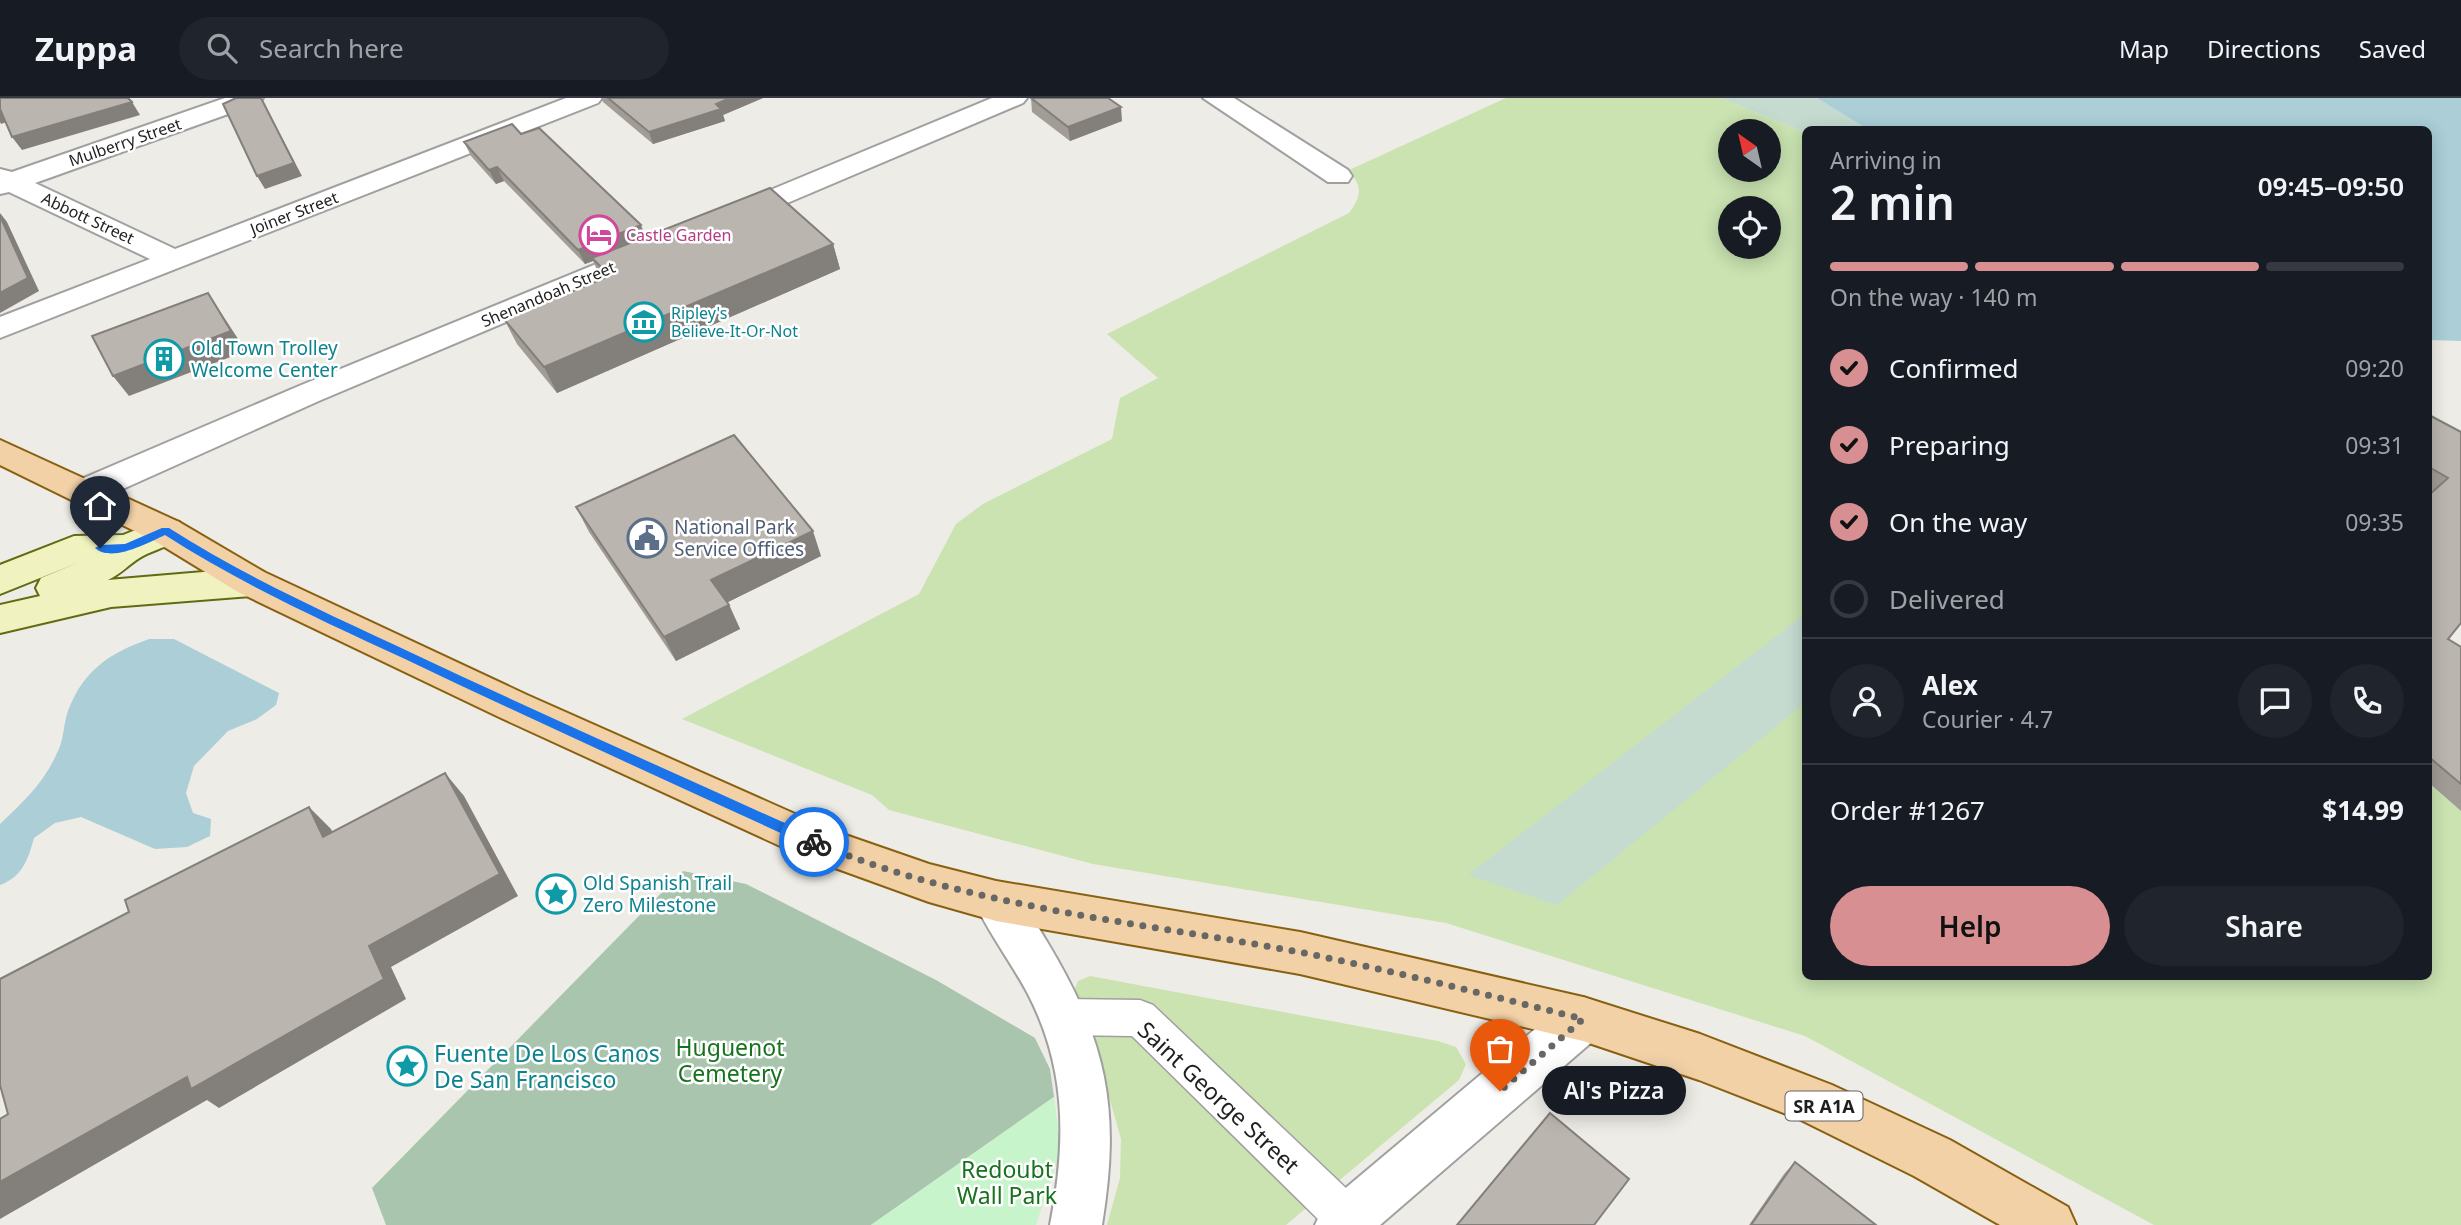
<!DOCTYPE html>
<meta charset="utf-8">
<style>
body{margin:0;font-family:"Noto Sans",sans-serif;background:#20242c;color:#f1f3f6;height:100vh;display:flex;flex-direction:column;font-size:26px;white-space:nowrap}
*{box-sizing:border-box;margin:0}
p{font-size:23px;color:#9ea1a6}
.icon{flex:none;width:38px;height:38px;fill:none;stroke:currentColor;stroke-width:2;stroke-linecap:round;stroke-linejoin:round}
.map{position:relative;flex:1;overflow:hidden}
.side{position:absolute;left:1802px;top:28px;width:630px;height:854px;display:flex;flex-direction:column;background:#171b24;border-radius:10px;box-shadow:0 4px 18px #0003}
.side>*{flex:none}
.needle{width:46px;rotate:326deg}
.controls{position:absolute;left:1718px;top:21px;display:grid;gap:14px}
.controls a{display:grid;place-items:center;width:63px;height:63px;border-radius:50%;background:#171b24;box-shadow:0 4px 18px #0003;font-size:35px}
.pin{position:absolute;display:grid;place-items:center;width:60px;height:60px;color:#fff;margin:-72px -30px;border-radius:50% 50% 50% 0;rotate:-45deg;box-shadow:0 0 7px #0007}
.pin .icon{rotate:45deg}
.courier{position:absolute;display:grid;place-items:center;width:70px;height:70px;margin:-35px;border:5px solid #1a73e8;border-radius:50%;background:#fff;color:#222;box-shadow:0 2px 9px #0007}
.bubble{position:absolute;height:49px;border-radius:24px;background:#171b24;box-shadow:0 4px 18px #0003;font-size:23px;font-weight:600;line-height:49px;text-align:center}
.summary em{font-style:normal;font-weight:600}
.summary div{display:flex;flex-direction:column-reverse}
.summary{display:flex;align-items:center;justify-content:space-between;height:119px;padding:0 28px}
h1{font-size:46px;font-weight:600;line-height:52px}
.bar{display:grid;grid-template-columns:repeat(4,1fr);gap:10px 7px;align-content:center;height:84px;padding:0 28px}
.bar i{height:9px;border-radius:5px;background:#363941}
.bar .current{background:#d78f91}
.bar p{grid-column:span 4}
.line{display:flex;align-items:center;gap:18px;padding:0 28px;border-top:2px solid #363941}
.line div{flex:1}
.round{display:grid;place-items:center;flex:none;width:74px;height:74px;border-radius:37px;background:#20242c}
ol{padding:0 28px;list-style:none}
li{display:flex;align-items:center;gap:21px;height:77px}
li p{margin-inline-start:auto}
li .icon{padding:7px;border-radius:50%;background:#d78f91;color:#111;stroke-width:4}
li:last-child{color:#9ea1a6}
li i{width:38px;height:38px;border:4px solid #363941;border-radius:50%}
.primary-button{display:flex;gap:14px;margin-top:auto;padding:14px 28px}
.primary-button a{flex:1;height:80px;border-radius:42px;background:#d78f91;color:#111;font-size:28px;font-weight:600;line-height:80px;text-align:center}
.primary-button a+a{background:#20242c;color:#f1f3f6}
header{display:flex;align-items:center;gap:42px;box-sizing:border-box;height:98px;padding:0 35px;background:#171b24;border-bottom:2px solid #363941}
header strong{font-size:33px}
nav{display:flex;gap:38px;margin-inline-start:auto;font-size:24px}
.search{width:490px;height:63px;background:#20242c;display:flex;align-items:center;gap:18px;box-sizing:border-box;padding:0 24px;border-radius:38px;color:#9ea1a6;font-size:26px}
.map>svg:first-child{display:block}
</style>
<header>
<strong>Zuppa</strong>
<div class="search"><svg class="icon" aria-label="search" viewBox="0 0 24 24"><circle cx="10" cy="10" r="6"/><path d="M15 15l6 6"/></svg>Search here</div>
<nav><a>Map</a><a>Directions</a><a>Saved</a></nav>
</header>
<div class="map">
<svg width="2461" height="1127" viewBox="0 0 2461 1127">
<rect width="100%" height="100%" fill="#eeece6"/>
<path fill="#cae3b1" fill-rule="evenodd" d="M1506 0H1721L1806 35V878H2429V685L2461 713V1127H2154L1805 938 1446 825 1093 766 889 712 872 697 682 621 919 496 956 426 983 406 1112 341 1120 300 1158 280 1107 236 1349 115C1361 99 1364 87 1347 73ZM1731 33H1769V72H1731ZM1731 110H1769V149H1731Z
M1090 878 1438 943 1456 949 1466 966 1459 982 1286 1127H1107L1120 1080 1121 1041 1093 942 1072 897 1078 883Z"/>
<path fill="#c5dbd0" d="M1721 0H1817L1864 29 1880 31 1806 32V35Z
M1806 515V604L1557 807 1468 777Z"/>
<path fill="#a9c5ad" d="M683 773 746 786 936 882 1035 940 1050 971 1054 999 871 1127H386L372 1090Z"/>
<path fill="#c8f4cb" d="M1054 999 1061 1051 1036 1127H871Z"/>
<path fill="#abced7" d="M1817 0H2461V243L2429 242V32L1880 31 1864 29Z
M149 541H174L279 595 276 607 257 621 228 633 194 668 186 695 193 715 211 721 210 738 187 749 155 751 81 719 55 725 34 740C28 762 22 779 0 787V726C23 704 44 685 57 655 64 643 63 627 68 613 83 572 110 555 149 541Z"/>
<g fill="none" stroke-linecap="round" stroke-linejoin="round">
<g stroke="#a0a0a0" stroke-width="3">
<path id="pedestrian" d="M1064 901 1140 902 1153 907 1369 1112 1375 1127H1324L1132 938 1064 937 1051 932 1045 919 1051 906Z"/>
</g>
<g stroke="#a0a0a0" stroke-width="4">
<path id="minor" d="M225 0H263L259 5 35 85 175 151 566 0H602L598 5 0 240V219L150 161 9 94 0 96V71L12 74Z
M992 0H1027L1023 5 740 125 730 128 720 125 716 119 720 113Z
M1203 0H1234L1348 72 1352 78 1348 84H1328Z
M645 146 655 149 660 155 655 161 321 302 96 403 84 406 72 403 67 394 72 385 299 288Z
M996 783C1000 785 1007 786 1011 789 1022 797 1038 830 1046 842 1107 943 1121 1011 1102 1127H1050C1066 1046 1067 971 1028 896 1011 864 989 836 974 803L980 789Z
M1583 899 1600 905 1606 921 1600 937 1380 1127H1315L1323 1109 1566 905Z"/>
</g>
<g stroke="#616b11" stroke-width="4">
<path id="secondary" d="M166 420 179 424 184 433C175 449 156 450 141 459 129 466 121 476 108 482L251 470 264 474 269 484 264 494 251 498 111 509 0 535V507L40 498 36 490 41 480 80 464 0 496V467L74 438 123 437Z"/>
</g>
<g stroke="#896010" stroke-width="4">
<path id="primary" d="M0 342 179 424 264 474 527 597 831 732 929 766 996 783 1300 834 1583 899 1700 936 1832 987 1950 1042 2068 1109 2076 1127H2000L1914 1078 1799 1021 1699 982 1583 943 1300 876 996 823 929 804 802 758 499 619 238 494 153 442 0 367Z"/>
</g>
<use href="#pedestrian" fill="#fff" fill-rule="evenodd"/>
<use href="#minor" fill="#fff" fill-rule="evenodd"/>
<use href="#secondary" fill="#f0f3bf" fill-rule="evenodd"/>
<use href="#primary" fill="#f2d1a7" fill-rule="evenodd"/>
</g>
<path fill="#a19c96" d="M601 0H763L723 17 725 23 653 46 603 4Z
M1031 0 1122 23 1070 43 1032 14Z
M521 36 645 139 833 146 840 171 557 295 517 246 504 221 601 181 593 163 585 166 504 83 496 86 471 58 464 44Z
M2429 317 2461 334 2448 541 2461 549V713L2429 685V397L2433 393 2429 391Z
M576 409 821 458 728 504 740 531 676 563 589 434Z
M1795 1064 1876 1127H1749L1784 1076Z"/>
<path fill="#837f7a" d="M261 0 302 78 265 91 257 78Z
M730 0H763L723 17 725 23 653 46 649 34Z
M132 4 140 17 22 52 12 39Z
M1121 9 1122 23 1070 43 1068 29Z
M0 11 9 23 1 26 0 24Z
M497 69 504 83 496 86 489 72Z
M0 115 7 124 39 193 0 215Z
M641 127 646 141 592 160 593 163 585 166 578 152Z
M833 146 840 171 557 295 544 269Z
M208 195 246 253 129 298 113 278Z
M813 433 821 458 722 507 711 482Z
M729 507 740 531 676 563 664 539Z
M445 675 464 698 518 798 391 869 406 901 219 1010 207 1002 0 1121V1084L369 848Z
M309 709 331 731 345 762 323 739Z"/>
<path fill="#bbb5af" stroke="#837f7a" stroke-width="2" d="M0 0H128L132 4 12 39 0 11Z
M236 0H261L294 65 257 78 223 6Z
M608 0H730L716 6 721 11 649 34Z
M1031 0H1108L1121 9 1068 29Z
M512 26 521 36 539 30 641 127 578 152 497 69 489 72 464 44Z
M770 90 833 146 544 269 504 221 610 178 592 160Z
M0 118 28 180 0 195Z
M208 195 231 233 113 278 92 238Z
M2429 317 2461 334V525L2448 541 2461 549V686L2429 659V397L2448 380 2429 369Z
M734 337 813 433 711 482 729 507 664 539 576 409Z
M445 675 500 776 369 848 384 881 191 991 187 979 0 1084V1021L8 1016 0 987V881L129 814 125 802 309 709 323 739Z
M1550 1015 1629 1081 1594 1127H1457Z
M1795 1064 1876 1127H1751Z"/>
<path fill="#1a73e8" d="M162 430H169C247 480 331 517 414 556 548 619 683 679 818 740L820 744 814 749 809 748C674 686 539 625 405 561 323 523 241 486 165 437 147 445 112 465 95 450L100 447 125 446Z"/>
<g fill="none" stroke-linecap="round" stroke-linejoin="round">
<path stroke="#676765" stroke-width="7" stroke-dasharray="0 12.6" d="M814 744C970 810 1134 823 1299 854 1394 873 1488 897 1583 921L1500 993"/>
</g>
<defs>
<g id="hotel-ring" transform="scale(2.0125)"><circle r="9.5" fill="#fff" stroke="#d1479c" stroke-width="1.5"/><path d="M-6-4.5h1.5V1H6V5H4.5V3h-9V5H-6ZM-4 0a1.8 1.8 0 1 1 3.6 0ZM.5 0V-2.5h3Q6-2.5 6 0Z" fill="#d1479c"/></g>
<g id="museum-ring" transform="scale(2.0125)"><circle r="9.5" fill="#fff" stroke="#0f9aa8" stroke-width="1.5"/><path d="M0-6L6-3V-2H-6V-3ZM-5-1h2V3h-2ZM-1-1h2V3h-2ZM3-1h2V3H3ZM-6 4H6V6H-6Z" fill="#0f9aa8"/></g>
<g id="building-ring" transform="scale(2.0125)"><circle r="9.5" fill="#fff" stroke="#0f9aa8" stroke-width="1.5"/><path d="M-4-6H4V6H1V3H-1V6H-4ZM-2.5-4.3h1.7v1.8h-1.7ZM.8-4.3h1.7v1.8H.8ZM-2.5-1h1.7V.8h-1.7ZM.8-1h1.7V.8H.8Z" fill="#0f9aa8"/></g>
<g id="civic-ring" transform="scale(2.0125)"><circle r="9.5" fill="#fff" stroke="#5c6f8a" stroke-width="1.5"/><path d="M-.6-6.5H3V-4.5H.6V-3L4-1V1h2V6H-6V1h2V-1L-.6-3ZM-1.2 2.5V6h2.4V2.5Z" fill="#5c6f8a"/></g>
<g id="sight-ring" transform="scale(2.0125)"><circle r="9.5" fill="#fff" stroke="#0f9aa8" stroke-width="1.5"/><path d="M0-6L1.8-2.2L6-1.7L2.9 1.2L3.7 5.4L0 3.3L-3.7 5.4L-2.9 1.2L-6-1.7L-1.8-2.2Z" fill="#0f9aa8"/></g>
</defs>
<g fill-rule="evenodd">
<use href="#hotel-ring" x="599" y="137"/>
<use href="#museum-ring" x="644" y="224"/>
<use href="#building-ring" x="164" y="261"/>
<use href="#civic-ring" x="647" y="440"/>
<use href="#sight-ring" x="556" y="796"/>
<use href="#sight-ring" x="407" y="968"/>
</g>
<g text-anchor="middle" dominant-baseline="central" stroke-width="5" stroke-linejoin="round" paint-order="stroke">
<g font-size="16" fill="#1f1f1f" stroke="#fff">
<text transform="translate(125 44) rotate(-19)">Mulberry Street</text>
<text transform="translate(294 115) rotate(-21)">Joiner Street</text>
<text transform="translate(88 120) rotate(25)">Abbott Street</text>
<text transform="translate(548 196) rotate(-23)">Shenandoah Street</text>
</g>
<g font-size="16" fill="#b23c85" stroke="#fff" text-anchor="start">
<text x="626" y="137">Castle Garden</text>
</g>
<g font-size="16" fill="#0d838f" stroke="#fff" text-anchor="start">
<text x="671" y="215">Ripley's<tspan x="671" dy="18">Believe-It-Or-Not</tspan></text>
</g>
<rect fill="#fff" stroke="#626262" stroke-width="2" x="1785.5" y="993.5" width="77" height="29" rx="5"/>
<g font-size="18" font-weight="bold" fill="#1f1f1f">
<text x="1824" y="1008">SR A1A</text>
</g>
<g font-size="19" fill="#0d838f" stroke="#fff" text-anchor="start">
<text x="191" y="250">Old Town Trolley<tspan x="191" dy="22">Welcome Center</tspan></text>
<text x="583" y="785">Old Spanish Trail<tspan x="583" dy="22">Zero Milestone</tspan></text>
</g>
<g font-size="19" fill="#4e5e75" stroke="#fff" text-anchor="start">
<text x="674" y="429">National Park<tspan x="674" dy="22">Service Offices</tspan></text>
</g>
<g font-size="23" fill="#17721e" stroke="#fff">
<text x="730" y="949">Huguenot<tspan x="730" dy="26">Cemetery</tspan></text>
<text x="1007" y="1071">Redoubt<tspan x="1007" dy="26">Wall Park</tspan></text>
</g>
<g font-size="23" fill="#0d838f" stroke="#fff" text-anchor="start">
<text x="434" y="955">Fuente De Los Canos<tspan x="434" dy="26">De San Francisco</tspan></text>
</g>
<g font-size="23" fill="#1f1f1f" stroke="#fff">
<text transform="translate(1219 999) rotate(43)">Saint George Street</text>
</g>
</g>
</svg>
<div class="controls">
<a><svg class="needle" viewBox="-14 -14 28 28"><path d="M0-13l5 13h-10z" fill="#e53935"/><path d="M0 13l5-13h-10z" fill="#9ea1a6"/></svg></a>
<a><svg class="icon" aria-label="locate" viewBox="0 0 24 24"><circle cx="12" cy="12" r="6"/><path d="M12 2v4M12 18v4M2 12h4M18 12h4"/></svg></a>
</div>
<div class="pin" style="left:1500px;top:993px;background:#ea580c"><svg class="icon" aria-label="bag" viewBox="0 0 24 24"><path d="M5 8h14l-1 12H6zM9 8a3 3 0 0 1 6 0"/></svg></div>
<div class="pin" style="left:100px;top:450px;background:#1f2937"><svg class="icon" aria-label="home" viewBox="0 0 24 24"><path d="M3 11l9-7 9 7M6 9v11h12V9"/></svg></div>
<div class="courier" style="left:814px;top:744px"><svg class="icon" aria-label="bike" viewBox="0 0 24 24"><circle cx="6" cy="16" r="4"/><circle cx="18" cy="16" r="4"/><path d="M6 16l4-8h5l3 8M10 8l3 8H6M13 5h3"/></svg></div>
<div class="bubble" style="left:1542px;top:968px;width:144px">Al's Pizza</div>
<section class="side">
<div class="summary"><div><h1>2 min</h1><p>Arriving in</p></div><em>09:45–09:50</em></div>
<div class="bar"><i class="current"></i><i class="current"></i><i class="current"></i><i></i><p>On the way · 140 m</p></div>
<ol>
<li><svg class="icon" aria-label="check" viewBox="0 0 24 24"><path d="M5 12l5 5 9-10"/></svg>Confirmed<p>09:20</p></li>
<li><svg class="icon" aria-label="check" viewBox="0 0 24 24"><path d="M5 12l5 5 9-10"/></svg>Preparing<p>09:31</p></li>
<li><svg class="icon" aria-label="check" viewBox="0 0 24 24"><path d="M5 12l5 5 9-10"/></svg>On the way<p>09:35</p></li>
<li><i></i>Delivered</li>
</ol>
<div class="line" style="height:126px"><a class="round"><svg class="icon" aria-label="person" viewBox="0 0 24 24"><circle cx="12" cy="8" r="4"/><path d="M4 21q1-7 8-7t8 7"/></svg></a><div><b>Alex</b><p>Courier · 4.7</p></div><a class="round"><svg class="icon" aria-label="chat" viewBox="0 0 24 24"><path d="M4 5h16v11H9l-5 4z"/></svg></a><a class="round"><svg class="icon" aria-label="phone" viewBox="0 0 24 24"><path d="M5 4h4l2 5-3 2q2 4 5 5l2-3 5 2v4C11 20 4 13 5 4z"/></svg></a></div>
<div class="line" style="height:91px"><div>Order #1267</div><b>$14.99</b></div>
<div class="primary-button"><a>Help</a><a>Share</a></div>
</section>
</div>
